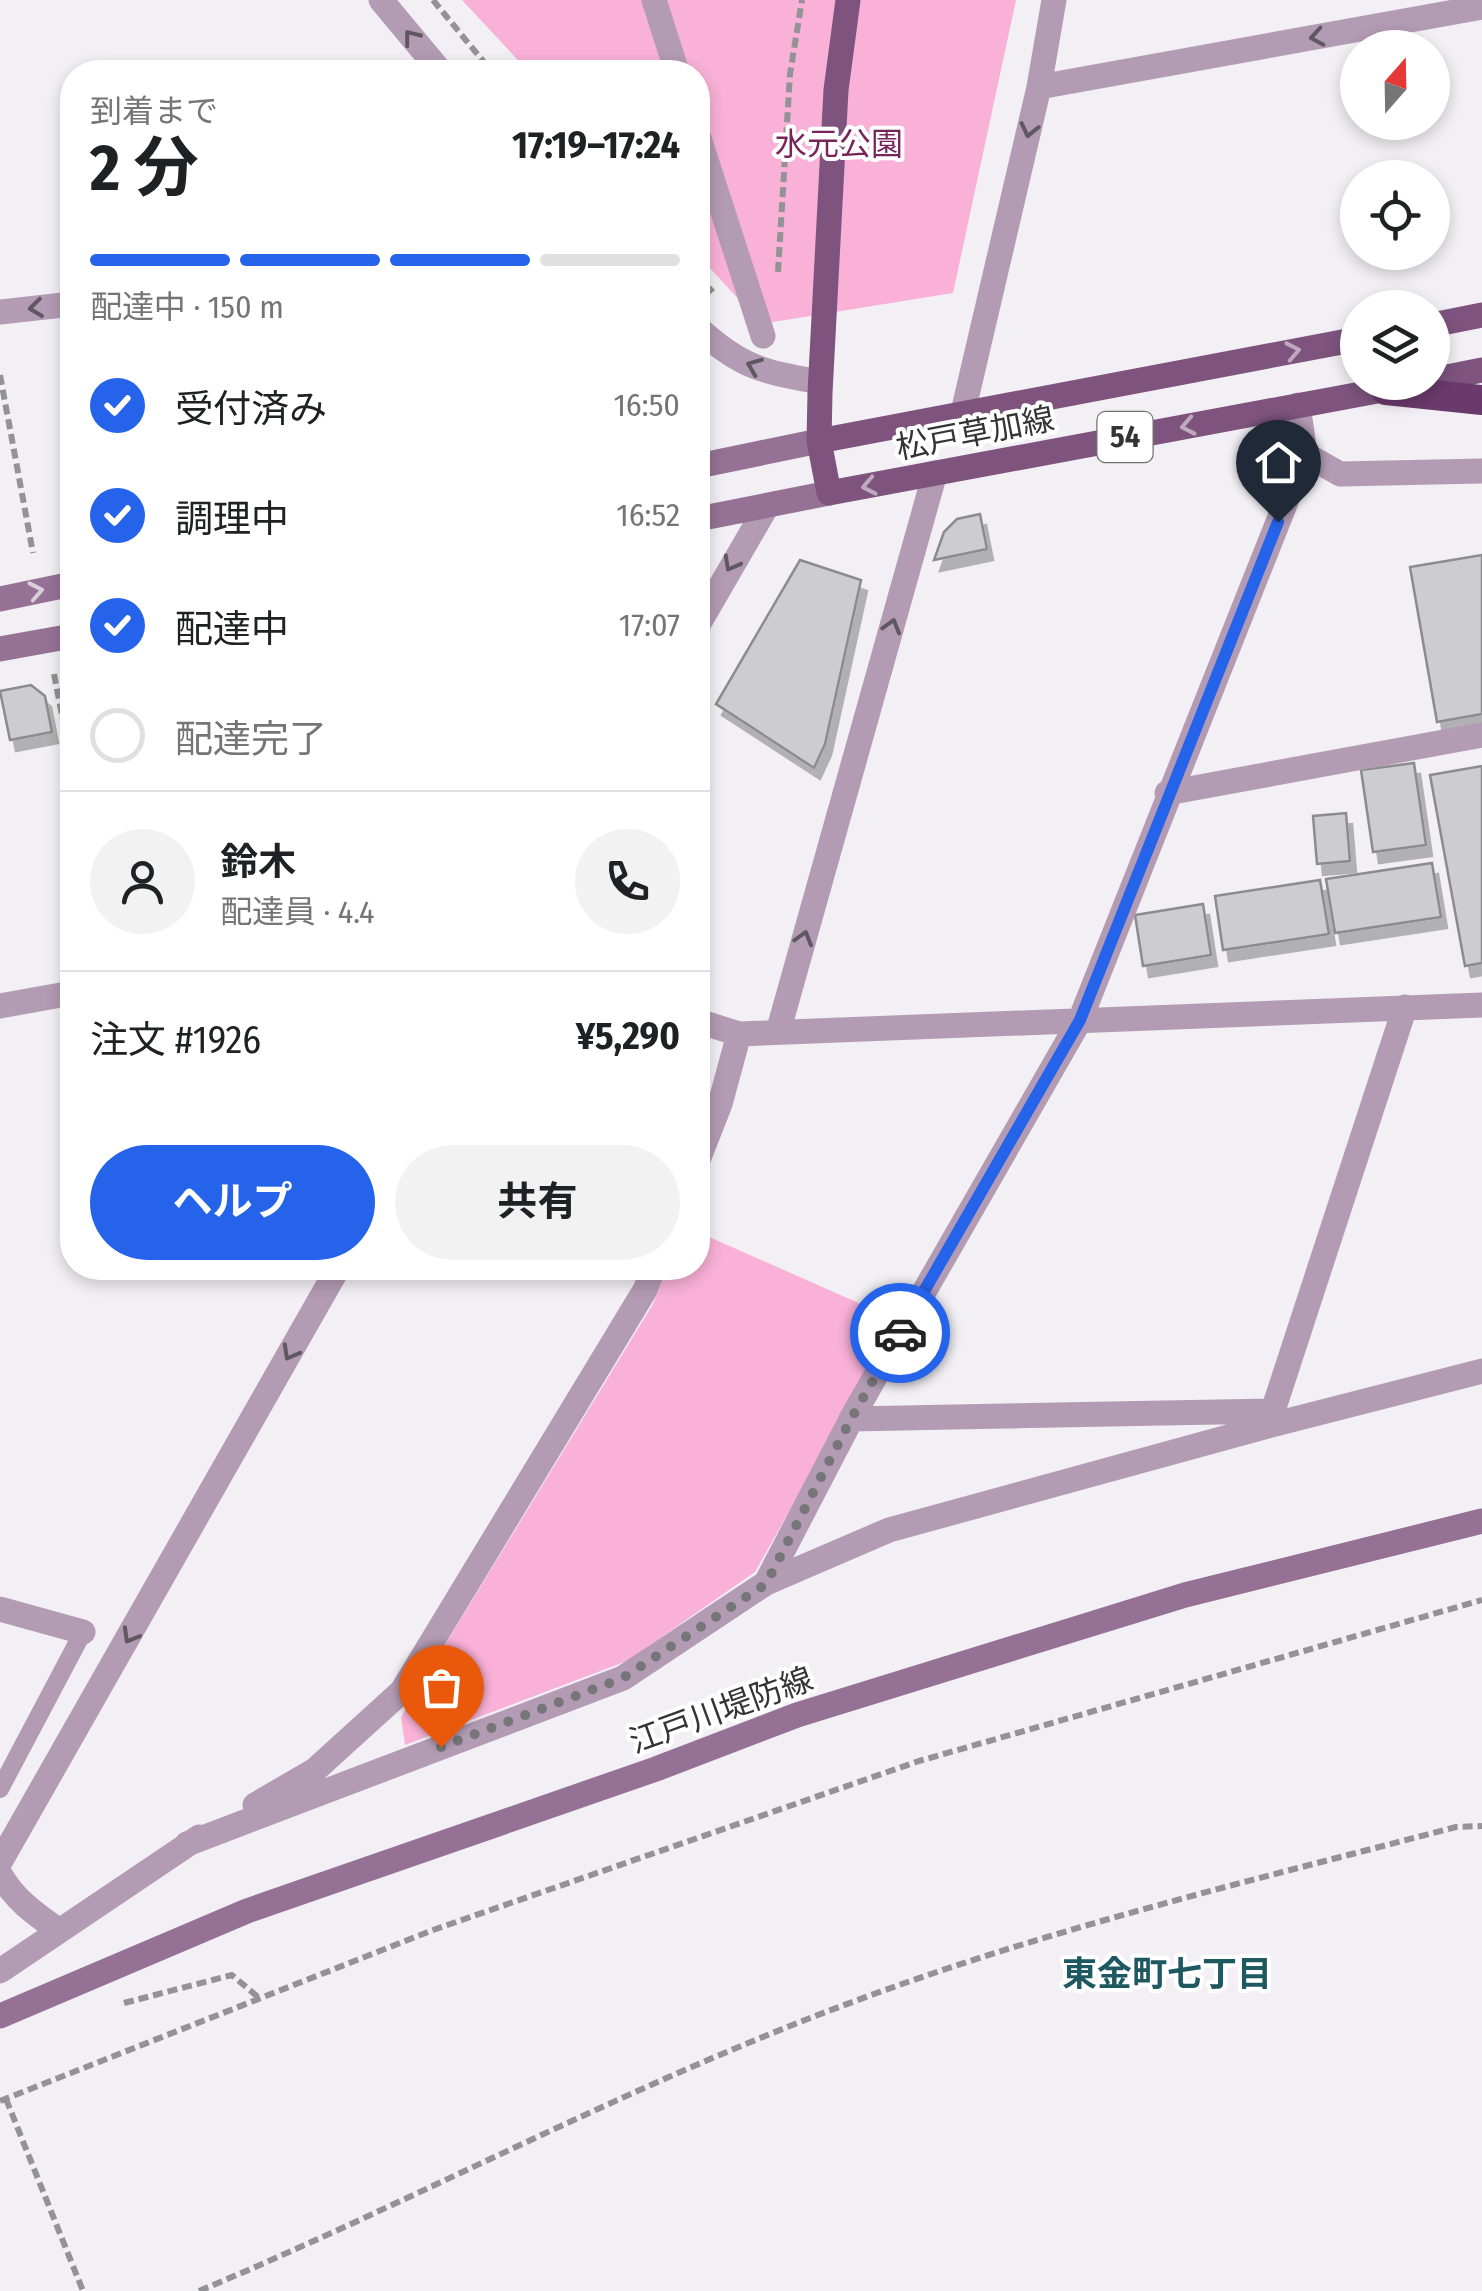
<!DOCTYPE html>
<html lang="ja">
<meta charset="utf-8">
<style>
body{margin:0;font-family:"Fira Sans Condensed","Noto Sans JP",sans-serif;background:#f2f2f2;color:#202124;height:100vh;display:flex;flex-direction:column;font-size:38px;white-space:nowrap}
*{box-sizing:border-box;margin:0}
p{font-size:32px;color:#757577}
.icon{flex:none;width:55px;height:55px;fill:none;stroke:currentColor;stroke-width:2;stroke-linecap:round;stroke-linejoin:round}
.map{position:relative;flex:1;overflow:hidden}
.details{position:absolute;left:60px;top:60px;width:650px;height:1220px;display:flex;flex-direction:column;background:#fff;border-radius:40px;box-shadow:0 5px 15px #0003}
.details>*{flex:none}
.needle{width:65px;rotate:20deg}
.tools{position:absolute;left:1340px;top:30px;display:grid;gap:20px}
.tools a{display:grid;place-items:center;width:110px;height:110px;border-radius:50%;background:#fff;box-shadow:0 5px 15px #0003;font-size:50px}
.pin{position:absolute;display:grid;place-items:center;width:85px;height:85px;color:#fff;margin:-102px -42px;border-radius:50% 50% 50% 0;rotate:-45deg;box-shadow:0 0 10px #0007}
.pin .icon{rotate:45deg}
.courier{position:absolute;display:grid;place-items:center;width:100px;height:100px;margin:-50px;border:8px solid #2563eb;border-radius:50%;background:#fff;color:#222;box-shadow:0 2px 12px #0007}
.summary em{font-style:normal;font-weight:700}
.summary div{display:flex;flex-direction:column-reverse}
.summary{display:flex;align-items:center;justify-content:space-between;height:170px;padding:0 30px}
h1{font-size:65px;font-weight:700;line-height:75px}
.bar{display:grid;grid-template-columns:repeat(4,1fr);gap:15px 10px;align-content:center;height:120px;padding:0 30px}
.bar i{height:12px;border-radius:8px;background:#e0e0e0}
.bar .selected{background:#2563eb}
.bar p{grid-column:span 4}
.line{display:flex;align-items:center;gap:25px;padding:0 30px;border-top:2px solid #e0e0e0}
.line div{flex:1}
.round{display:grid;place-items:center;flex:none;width:105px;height:105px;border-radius:52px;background:#f2f2f2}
ol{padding:0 30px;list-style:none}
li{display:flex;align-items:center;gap:30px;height:110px}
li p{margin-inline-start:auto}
li .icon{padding:10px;border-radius:50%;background:#2563eb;color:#fff;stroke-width:4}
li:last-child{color:#757577}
li i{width:55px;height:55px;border:5px solid #e0e0e0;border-radius:50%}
.cta{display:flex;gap:20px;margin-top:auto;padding:20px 30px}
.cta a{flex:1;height:115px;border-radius:60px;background:#2563eb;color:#fff;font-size:40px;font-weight:700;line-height:115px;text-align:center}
.cta a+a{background:#f2f2f2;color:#202124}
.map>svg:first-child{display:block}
</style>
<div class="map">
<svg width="1482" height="2291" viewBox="0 0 1482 2291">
<defs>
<filter id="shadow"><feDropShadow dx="6" dy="11" stdDeviation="0" flood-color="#0004"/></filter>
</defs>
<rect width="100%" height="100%" fill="#f2f0f4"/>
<path fill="#f9b1d7" d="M462 0H1016L953 293 761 324 698 255V72H529Z
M698 1232 897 1320 755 1572 627 1661 405 1745 401 1717 653 1304 668 1268H698Z"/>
<path fill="#cdcdd1" stroke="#8c8c90" stroke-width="2.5" filter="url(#shadow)" d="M980 514 987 549 934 560 944 532 957 519Z
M1482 555V714L1437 722 1410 567Z
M800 560 861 580 825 744 814 768 716 704Z
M31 685 45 696 52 732 10 740 0 691Z
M1414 763 1426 845 1373 852 1361 770Z
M1482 766V963L1465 966 1430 775Z
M1346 813 1350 861 1317 864 1313 816Z
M1432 863 1441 917 1335 933 1326 879Z
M1320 880 1329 934 1223 950 1215 896Z
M1203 904 1211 955 1143 966 1135 915Z"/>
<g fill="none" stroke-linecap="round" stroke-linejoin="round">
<path stroke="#939294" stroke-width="6" stroke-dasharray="10 5" stroke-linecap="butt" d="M433 0 492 72
M778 272 790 74 802 0
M698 277 713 292
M0 375 33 553
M54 674 72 767
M124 2003 232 1975 258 1997
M6 2099 83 2291
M0 2101 433 1930 919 1761 1482 1600
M199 2291C419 2199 630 2084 855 2001 1051 1928 1254 1880 1456 1827L1482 1826"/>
<path stroke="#b39bb3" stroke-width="18" d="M0 1789 83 1632"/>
<path stroke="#b39bb3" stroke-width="25" d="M381 0 441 72
M654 0 677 72
M1039 87 1482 7
M698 135 763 336
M0 312 72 304
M698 328C741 368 764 372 820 382
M963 412 1039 87 1054 0
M1305 454 1340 474 1482 471
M698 625 767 506
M1167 793 1482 735
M0 1006 72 993
M698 1021 739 1034 1482 1005
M778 1032 935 473
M698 1160 720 1104 739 1034
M851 1419 1273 1411
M1268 1426 1482 1371
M766 1583 855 1412 1080 1020 1305 454 1298 405
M0 1609 83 1632
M255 1805 315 1770 402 1691 645 1290 654 1268
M187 1844 623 1678 766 1583 889 1530 1268 1426 1405 1007
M0 1862 338 1268
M0 1874C14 1899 35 1914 58 1930
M0 1971 199 1837"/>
<path stroke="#957295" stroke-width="25" d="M698 466 819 441
M698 519 829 493
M0 599 72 584
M0 649 72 636
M0 2016 247 1911 656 1769 797 1715 1185 1595 1482 1521"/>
<path stroke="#7e547f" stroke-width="25" d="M848 0 836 90 820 393 819 441 829 493 1404 386
M1432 325 1482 315
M1432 380 1482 370
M819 441 1358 339"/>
<path stroke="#6a3a6c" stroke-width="30" d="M1386 390 1482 400"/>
</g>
<defs><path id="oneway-chevron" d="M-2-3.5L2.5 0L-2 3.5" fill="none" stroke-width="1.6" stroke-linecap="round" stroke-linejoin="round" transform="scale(2.5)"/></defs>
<g stroke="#605861">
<use href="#oneway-chevron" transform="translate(411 37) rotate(-128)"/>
<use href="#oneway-chevron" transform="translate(1317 37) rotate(170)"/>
<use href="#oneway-chevron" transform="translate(1029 130) rotate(103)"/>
<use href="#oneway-chevron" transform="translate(36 308) rotate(173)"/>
<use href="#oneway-chevron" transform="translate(754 366) rotate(-158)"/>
<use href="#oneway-chevron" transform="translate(731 564) rotate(119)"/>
<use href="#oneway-chevron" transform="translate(892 626) rotate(-74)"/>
<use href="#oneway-chevron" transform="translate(804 938) rotate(-74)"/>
<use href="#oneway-chevron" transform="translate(290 1353) rotate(119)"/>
<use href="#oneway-chevron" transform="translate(130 1636) rotate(120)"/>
</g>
<g stroke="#beaabf">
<use href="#oneway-chevron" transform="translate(1293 351) rotate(-11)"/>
<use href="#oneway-chevron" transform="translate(1188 426) rotate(169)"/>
<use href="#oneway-chevron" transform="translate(869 486) rotate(169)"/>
</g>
<use stroke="#daceda" href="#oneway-chevron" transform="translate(36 591) rotate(-11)"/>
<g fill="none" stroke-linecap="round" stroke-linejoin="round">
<path stroke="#767678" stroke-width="10" stroke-dasharray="0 18" d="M441 1747 623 1678 766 1584 851 1419 900 1333"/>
<path stroke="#2563eb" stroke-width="12" d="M900 1333 1080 1020 1278 522"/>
</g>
<g text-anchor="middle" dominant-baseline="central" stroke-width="8" stroke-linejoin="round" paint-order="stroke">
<rect fill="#fff" stroke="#717172" stroke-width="2.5" x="1097.5" y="412" width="55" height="50" rx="8"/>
<g font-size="30" font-weight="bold" fill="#343435">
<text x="1125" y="437">54</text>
</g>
<g font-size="32" fill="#772558" stroke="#fff">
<text x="839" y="144">水元公園</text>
</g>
<g font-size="32" fill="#343435" stroke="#fff">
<text transform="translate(975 433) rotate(-11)">松戸草加線</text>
<text transform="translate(721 1710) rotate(-20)">江戸川堤防線</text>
</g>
<g font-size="35" font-weight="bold" fill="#1e5860" stroke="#fff">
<text x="1167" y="1974">東金町七丁目</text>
</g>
</g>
</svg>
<div class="tools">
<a><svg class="needle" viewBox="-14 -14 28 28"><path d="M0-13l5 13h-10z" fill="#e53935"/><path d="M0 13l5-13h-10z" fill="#757577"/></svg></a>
<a><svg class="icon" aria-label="locate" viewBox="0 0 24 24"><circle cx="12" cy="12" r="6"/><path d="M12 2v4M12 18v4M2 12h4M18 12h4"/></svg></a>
<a><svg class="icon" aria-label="layers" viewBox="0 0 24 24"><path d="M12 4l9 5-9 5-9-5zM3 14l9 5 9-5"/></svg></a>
</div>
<div class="pin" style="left:441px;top:1747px;background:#ea580c"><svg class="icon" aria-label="bag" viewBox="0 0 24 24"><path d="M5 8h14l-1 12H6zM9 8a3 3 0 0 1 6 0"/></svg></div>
<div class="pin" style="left:1278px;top:522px;background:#1f2937"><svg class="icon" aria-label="home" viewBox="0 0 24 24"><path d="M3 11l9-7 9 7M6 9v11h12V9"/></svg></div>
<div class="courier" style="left:900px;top:1333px"><svg class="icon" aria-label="car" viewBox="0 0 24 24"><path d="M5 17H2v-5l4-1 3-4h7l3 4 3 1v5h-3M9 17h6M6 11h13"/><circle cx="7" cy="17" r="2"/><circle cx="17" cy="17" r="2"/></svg></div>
<section class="details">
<div class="summary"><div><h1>2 分</h1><p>到着まで</p></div><em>17:19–17:24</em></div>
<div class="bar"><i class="selected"></i><i class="selected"></i><i class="selected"></i><i></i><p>配達中 · 150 m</p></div>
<ol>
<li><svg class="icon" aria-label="check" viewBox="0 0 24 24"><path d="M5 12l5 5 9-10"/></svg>受付済み<p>16:50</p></li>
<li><svg class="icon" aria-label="check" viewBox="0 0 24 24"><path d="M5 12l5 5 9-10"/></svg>調理中<p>16:52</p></li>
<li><svg class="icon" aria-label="check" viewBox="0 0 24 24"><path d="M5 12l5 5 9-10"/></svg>配達中<p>17:07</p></li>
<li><i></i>配達完了</li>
</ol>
<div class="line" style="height:180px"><a class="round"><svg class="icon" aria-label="person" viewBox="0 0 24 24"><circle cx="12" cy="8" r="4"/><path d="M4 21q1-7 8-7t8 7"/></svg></a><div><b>鈴木</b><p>配達員 · 4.4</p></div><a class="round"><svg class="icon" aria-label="phone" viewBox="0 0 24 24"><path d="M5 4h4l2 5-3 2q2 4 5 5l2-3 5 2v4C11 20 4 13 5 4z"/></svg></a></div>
<div class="line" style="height:130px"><div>注文 #1926</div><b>¥5,290</b></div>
<div class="cta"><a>ヘルプ</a><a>共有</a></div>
</section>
</div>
